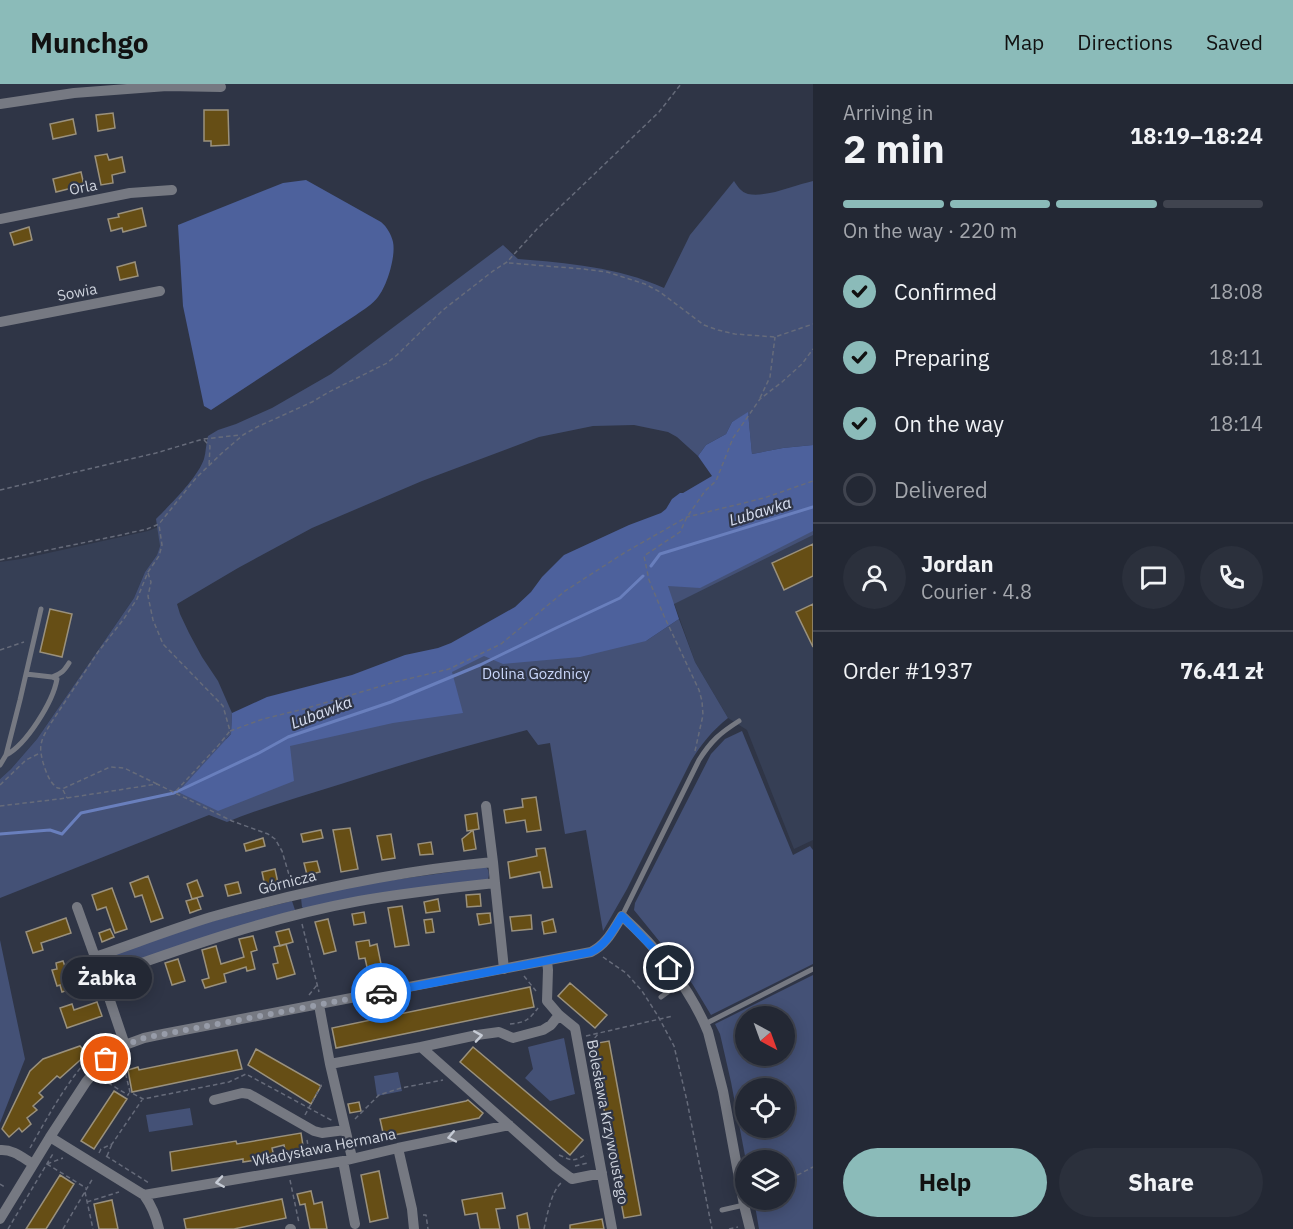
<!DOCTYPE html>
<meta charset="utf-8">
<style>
body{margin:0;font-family:"IBM Plex Sans",sans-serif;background:#2b303c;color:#f1f3f6;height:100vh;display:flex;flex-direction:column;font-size:22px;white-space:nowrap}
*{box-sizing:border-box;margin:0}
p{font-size:20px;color:#a3a6ac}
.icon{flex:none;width:33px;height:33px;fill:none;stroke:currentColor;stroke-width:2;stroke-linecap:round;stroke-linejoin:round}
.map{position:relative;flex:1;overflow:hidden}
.panel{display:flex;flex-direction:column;background:#232834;width:480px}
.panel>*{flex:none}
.needle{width:39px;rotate:139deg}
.buttons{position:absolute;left:735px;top:922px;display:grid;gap:12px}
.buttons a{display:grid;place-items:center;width:60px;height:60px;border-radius:50%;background:#232834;box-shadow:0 3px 15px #0003,0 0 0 2px #40444f;font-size:30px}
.pin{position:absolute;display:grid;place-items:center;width:51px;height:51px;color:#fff;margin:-26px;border:3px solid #fff;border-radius:50%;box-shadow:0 2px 6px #0007}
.courier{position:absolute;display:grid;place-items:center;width:60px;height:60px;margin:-30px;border:4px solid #1a73e8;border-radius:50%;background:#fff;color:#222;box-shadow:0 2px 8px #0007}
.bubble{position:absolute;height:42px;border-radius:21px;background:#232834;box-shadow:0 3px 15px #0003,0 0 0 2px #40444f;font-size:20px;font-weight:700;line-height:42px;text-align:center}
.summary em{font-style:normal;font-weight:700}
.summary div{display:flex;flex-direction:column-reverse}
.summary{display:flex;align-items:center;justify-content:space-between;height:102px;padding:0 30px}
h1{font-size:39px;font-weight:700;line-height:45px}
.bar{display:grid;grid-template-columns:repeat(4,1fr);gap:9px 6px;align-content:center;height:72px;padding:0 30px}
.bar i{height:8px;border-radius:4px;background:#40444f}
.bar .active{background:#8bbbb9}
.bar p{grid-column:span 4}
.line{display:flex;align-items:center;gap:15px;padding:0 30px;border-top:2px solid #40444f}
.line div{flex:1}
.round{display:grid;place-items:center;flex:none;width:63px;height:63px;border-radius:32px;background:#2b303c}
ol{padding:0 30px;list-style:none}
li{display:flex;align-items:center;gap:18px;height:66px}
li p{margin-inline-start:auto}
li .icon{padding:6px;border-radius:50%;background:#8bbbb9;color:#111;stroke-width:4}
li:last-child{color:#a3a6ac}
li i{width:33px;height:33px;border:3px solid #40444f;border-radius:50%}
.button{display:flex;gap:12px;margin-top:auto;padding:12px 30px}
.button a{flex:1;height:69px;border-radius:36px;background:#8bbbb9;color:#111;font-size:24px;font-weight:700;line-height:69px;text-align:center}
.button a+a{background:#2b303c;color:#f1f3f6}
header{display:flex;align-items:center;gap:36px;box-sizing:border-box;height:84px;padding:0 30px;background:#8bbbb9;color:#111}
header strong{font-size:28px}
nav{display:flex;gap:33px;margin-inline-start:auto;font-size:21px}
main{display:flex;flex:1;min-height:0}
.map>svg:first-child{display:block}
</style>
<header>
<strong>Munchgo</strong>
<nav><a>Map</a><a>Directions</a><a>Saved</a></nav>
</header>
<main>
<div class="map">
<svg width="813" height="1145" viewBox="0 0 813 1145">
<rect width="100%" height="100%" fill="#2f3546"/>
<path fill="#363f55" d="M158 443 160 462 157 471 145 488 134 514 37 655 11 685 0 695V478L21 475 148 447Z
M813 447V756L794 765 747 646 728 634 695 578 668 502Z"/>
<path fill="#445176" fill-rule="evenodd" d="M734 97C738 103 741 108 748 110 766 114 795 101 813 97V361L783 364 752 370 748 329 732 338 726 350 706 361 698 372 677 353 668 348 634 341 593 342 539 353 422 397 312 444 238 484 177 520 180 530 189 549 202 573 218 597 232 629 231 650 226 655 478 559 813 376V451L666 524 646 557 679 535 695 578 728 634C712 647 702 659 691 677L627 805 603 847 586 746 565 750 550 659 538 661 527 646C464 662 403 680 341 700 303 712 264 723 227 738L209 731 0 814V695L11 685 37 655 134 514 145 488 157 471 160 462 156 435C170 421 198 393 204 375 206 368 206 359 208 352L218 346 236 340 272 324 331 290 503 161 518 175C567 179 618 183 664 204L690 151Z
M742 647 793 771 810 762 813 766V880L711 931 693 901 677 879 634 826 635 819 711 670 725 655Z
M486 783C489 785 490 793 487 796L304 825 302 823 301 814 364 800Z
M292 817 295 826 108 886 105 885 103 880V874L205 839Z
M0 856 25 975 0 1039Z
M813 891V1145H759L754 1116H784V1077H746L731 998 720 950 715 940ZM746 933H784V972H746ZM746 1005H784V1044H746Z
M564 954 575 1010 550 1017 525 994 533 985 528 963Z
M398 988 402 1007 377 1012 374 992Z
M190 1024 193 1041 149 1048 146 1031Z"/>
<path fill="#4d619c" d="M306 96 381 138C387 143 391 150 393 158 396 172 387 202 378 213 373 220 363 226 356 231L211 326 204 322 183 222 178 141 283 99Z
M748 328 752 370 783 364 813 361V447L700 504 668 502 679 535 646 557 580 573 503 580 484 572 452 588 463 629 393 639 290 662 294 697 218 727 178 708 231 650 232 629 267 613 352 591 405 571 438 564 451 559 515 523 531 508 542 493 564 471 629 441 661 429 666 425 672 415 680 409H683L712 392 698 372 706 361 726 350 732 338Z"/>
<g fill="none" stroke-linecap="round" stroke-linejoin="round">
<path stroke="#697fbd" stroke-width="3" d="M651 482 660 470 813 423
M0 750 50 746 62 750 81 729 174 709 259 669 288 653 391 618 480 581 556 544 620 514 643 492"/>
</g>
<path fill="#664e15" stroke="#9a917d" stroke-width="1.5" d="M204 26H228L229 61 211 62V57H204Z
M113 29 115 44 98 47 96 31Z
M73 35 76 50 53 55 50 40Z
M107 70 109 76 122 73 125 88 112 91 113 99 101 101 95 72Z
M81 88 84 101 56 108 53 95Z
M142 124 146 142 123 148 122 144 111 147 108 135 119 133 118 130Z
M29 143 32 156 14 161 10 149Z
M135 178 138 192 120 196 117 183Z
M813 460V492L784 506 772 479Z
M813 520V563L796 528Z
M50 525 72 530 62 573 40 568Z
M536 713 541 746 527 748 525 736 506 739 504 726 523 723 522 715Z
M477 729 479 745 473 746 476 765 464 767 462 755 473 746 467 747 465 731Z
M350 744 358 785 341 788 333 746Z
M321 746 323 754 303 758 301 750Z
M391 750 395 774 382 776 377 752Z
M263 754 265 762 246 767 244 760Z
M431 758 433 770 420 771 418 760Z
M545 764 552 803 543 804 540 788 510 794 508 778 537 772 536 765Z
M317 777 320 788 307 791 304 779Z
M275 785 278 799 265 802 262 788Z
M148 792 163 834 151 838 142 811 135 813 130 799Z
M197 796 203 812 192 815 187 800Z
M238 798 241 809 228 812 225 801Z
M112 804 127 845 115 849 106 823 97 826 92 811Z
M480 810 481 822 467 823 466 811Z
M197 814 201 825 190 829 186 817Z
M438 815 440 827 426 829 424 818Z
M402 822 409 861 395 863 388 824Z
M364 828 366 839 354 841 352 830Z
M490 829 491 839 479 841 477 830Z
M531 831 532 845 512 847 510 833Z
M66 834 71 849 41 859 43 866 33 869 26 848Z
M328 835 336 867 324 870 315 838Z
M432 835 434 848 426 849 424 836Z
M553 835 556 848 544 850 542 838Z
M110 845 114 853 102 858 99 849Z
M289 845 293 858 280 862 276 848Z
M253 852 257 866 251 868 255 885 247 887 246 883 224 890 226 898 205 904 202 896 209 894 202 866 216 862 221 880 244 873 239 855Z
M369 856 370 862 377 860 381 880 367 883 365 874 359 875 356 858Z
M286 860 295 890 277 895 273 880 278 879 274 863Z
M178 875 185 897 172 901 165 879Z
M63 877 66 885 84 879 88 892 69 899 71 905 62 908 60 901 57 902 52 886 57 885 56 879Z
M138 888 142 900 129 905 125 893Z
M570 899 607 931 595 944 558 912Z
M530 903 534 923 336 964 332 944Z
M97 918 102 932 67 944 60 924 72 920 74 926Z
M609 957 641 1131 624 1134 592 960Z
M80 962 87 970 60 994 57 992 39 1009 43 1013 33 1022 37 1026 27 1034 31 1040 22 1048 19 1044 9 1053 2 1045 30 987 43 975Z
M473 963 583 1056 570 1071 460 978Z
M256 965 321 1002 311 1020 248 981Z
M237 966 242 985 132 1008 128 986 138 983 139 986Z
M114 1007 127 1015 94 1065 81 1057Z
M468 1016 483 1029 479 1034 384 1053 380 1035 466 1017Z
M359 1018 361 1027 350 1029 348 1020Z
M301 1049 304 1068 286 1071 284 1061 272 1064 274 1073 243 1078V1075L172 1087 170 1068 236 1057 237 1060Z
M379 1087 388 1134 370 1138 361 1091Z
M60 1091 74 1100 46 1145H26Z
M311 1107 314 1120 322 1118 327 1145H310L305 1120 300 1121 297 1110Z
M502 1109 505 1124 496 1125 500 1145H480L477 1129 465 1131 462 1116Z
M282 1115 286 1134 234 1145H186L184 1135Z
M112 1116 118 1145H99L94 1120Z
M527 1129 530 1145H519L517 1132Z
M602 1135 604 1145H570V1141Z"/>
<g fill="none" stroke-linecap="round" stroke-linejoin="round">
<path stroke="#666b7a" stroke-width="1.5" stroke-dasharray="4.5 3" stroke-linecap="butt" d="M509 179 583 185 607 188 645 200 660 208 704 241 718 246 735 250 775 253 813 240
M760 314 770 293 775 253
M204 356 210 362 209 382
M0 406 156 369 203 355 241 351
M0 476 116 452 147 445 159 440 196 394 222 369 243 351 257 343 312 318 329 308 387 279 397 271 443 226 493 187 507 178 537 145 659 28 681 0
M148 489 151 498 148 512 153 536 163 560 223 622 230 647 217 663 175 708
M0 566 24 558
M230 647 263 635 304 625 395 598 449 585 501 560 565 507 624 469 687 433 764 414 813 397
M695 667 703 631 702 617 699 606 664 532 649 496 644 472 680 448 687 433 705 407 716 397 733 354 760 315 782 298 802 280 813 265
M157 700 124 684 110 683 62 705C58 704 56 704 54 701 47 695 39 670 41 661 42 653 47 646 51 639L98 568 123 536 137 515 148 488 159 472 162 461 159 441
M0 701 26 676 40 669
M63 706 67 714
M0 722 67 714 157 700 232 737 268 750 275 755 282 767 292 801
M302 840 319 908
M603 873 626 889 642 907 658 932 674 962 687 1017 712 1145
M524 892 536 907
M309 911 317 901
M510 940C526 938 528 937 538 924
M586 952 673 932
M590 960 598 950
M122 975 130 1008 143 1015 229 998 246 990 331 1036V1038
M101 997H105L128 1011 129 1009
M305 1031 323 998
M355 1035 379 1011 401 1004 443 996
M30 1064C49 1031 78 975 111 956
M99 1069 101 1065 112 1060 142 1016
M559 1071C573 1077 573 1078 587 1070
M106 1072 149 1099
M107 1072 112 1060
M304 1073 309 1067 307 1056
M47 1080 63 1074
M47 1080 86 1104
M575 1082 588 1079
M290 1096 299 1139
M784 1098 813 1083
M0 1100 6 1104
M85 1108 93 1145
M87 1118 119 1108
M423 1131H426L428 1145
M8 1145 54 1068
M63 1145 93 1094
M544 1145C547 1132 551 1108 561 1099
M729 1145 738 1143"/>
<path stroke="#767982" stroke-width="5" d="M52 593C61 590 64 587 69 579
M6 671C26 661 53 618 57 595L52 593 26 590
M0 681 6 671 20 616 41 525
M622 832 699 676C711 657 720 649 739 637
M661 913 680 899
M705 940 813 885
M722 1126 744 1121"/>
<path stroke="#767982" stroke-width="10" d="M0 20 74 9 167 2 221 3
M0 135 130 109 172 106
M0 238 160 207
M486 722 493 778
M493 778 495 799C449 804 404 809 359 817 271 833 186 863 102 893L95 873C133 860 172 845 211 833 303 807 397 787 493 778Z
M495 799 504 885
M77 823 95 873
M547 877 548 886 547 917 559 931 575 944 612 1145
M102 893 125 961
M319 921 330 980 421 963 556 1083 572 1095 602 1089
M421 963 477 951 499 948 513 954 543 946 551 941 559 931
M330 980 352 1074
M214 1016 242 1009 249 1010 314 1047 322 1049 345 1046
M50 1053 144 1111C152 1122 156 1132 159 1145
M398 1064 412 1125 414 1145
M0 1066C13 1065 23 1074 33 1080
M343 1077 355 1140
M144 1111 343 1077 398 1064 509 1041
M0 1135 50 1053 86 998 96 986 106 975 125 961 144 954 163 950 591 868C607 860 613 846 622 832 657 864 690 904 708 948L723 1007 744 1121 750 1145
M290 1145H291"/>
</g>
<defs><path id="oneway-chevron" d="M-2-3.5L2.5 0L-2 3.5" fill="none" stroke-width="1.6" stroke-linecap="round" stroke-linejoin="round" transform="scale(1.5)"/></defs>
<g stroke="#c6cbd5">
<use href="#oneway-chevron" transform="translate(478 952) rotate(-9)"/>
<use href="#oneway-chevron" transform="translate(452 1053) rotate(168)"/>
<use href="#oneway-chevron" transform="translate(220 1098) rotate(171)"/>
</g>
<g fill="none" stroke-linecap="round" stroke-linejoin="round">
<path stroke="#979ca9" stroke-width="6" stroke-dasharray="0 10.8" d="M106 975 125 961 144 954 381 909"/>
<path stroke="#1a73e8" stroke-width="8" d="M381 909 591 868C607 860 613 846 622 832L655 866 669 884"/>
</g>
<g text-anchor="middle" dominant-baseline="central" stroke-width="4.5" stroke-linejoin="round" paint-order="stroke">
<g font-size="15" fill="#cfd4de" stroke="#2f3546">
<text transform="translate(83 103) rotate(-11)">Orla</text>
<text transform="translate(77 208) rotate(-11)">Sowia</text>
<text transform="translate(287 798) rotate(-14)">Górnicza</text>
<text transform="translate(608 1038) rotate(79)">Bolesława Krzywoustego</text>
<text transform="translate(324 1063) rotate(-11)">Władysława Hermana</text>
</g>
<g font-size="15" fill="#c9d6fa" stroke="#2f3546">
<text x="536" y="589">Dolina Gozdnicy</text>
</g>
<g font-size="16" font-style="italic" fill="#d9e0f2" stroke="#2f3546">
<text transform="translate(760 427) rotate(-17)">Lubawka</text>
<text transform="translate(321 628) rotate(-21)">Lubawka</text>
</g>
</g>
</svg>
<div class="buttons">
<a><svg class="needle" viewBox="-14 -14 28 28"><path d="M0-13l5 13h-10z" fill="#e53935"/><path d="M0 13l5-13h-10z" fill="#a3a6ac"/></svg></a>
<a><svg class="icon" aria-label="locate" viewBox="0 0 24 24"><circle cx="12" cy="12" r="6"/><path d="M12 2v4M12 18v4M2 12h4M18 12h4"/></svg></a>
<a><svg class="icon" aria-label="layers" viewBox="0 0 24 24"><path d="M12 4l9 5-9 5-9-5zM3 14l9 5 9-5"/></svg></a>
</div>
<div class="pin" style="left:106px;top:975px;background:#ea580c"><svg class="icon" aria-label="bag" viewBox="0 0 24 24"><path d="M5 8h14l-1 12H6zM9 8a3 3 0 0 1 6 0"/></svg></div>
<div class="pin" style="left:669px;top:884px;background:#1f2937"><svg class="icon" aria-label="home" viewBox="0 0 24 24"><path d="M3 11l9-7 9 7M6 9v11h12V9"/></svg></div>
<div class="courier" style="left:381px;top:909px"><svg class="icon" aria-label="car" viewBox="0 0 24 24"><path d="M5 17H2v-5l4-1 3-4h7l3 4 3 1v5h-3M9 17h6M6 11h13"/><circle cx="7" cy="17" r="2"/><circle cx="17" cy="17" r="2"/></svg></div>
<div class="bubble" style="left:62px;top:873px;width:90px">Żabka</div>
</div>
<section class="panel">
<div class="summary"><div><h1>2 min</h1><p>Arriving in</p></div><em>18:19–18:24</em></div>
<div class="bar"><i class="active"></i><i class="active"></i><i class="active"></i><i></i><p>On the way · 220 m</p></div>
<ol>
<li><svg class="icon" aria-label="check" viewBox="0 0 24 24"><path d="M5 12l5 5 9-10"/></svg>Confirmed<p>18:08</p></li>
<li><svg class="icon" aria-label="check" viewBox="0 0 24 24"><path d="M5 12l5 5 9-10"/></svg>Preparing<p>18:11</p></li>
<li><svg class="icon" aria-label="check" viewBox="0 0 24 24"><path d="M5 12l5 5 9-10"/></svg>On the way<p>18:14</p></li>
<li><i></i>Delivered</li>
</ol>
<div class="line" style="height:108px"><a class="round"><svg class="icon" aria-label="person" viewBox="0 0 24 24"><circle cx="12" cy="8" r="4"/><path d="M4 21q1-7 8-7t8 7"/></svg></a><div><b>Jordan</b><p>Courier · 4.8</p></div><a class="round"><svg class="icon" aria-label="chat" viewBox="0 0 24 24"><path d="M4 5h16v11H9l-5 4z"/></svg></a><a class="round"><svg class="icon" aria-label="phone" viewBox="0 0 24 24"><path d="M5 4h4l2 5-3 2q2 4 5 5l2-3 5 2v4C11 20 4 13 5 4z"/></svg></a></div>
<div class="line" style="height:78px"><div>Order #1937</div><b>76.41 zł</b></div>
<div class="button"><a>Help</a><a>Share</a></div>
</section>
</main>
